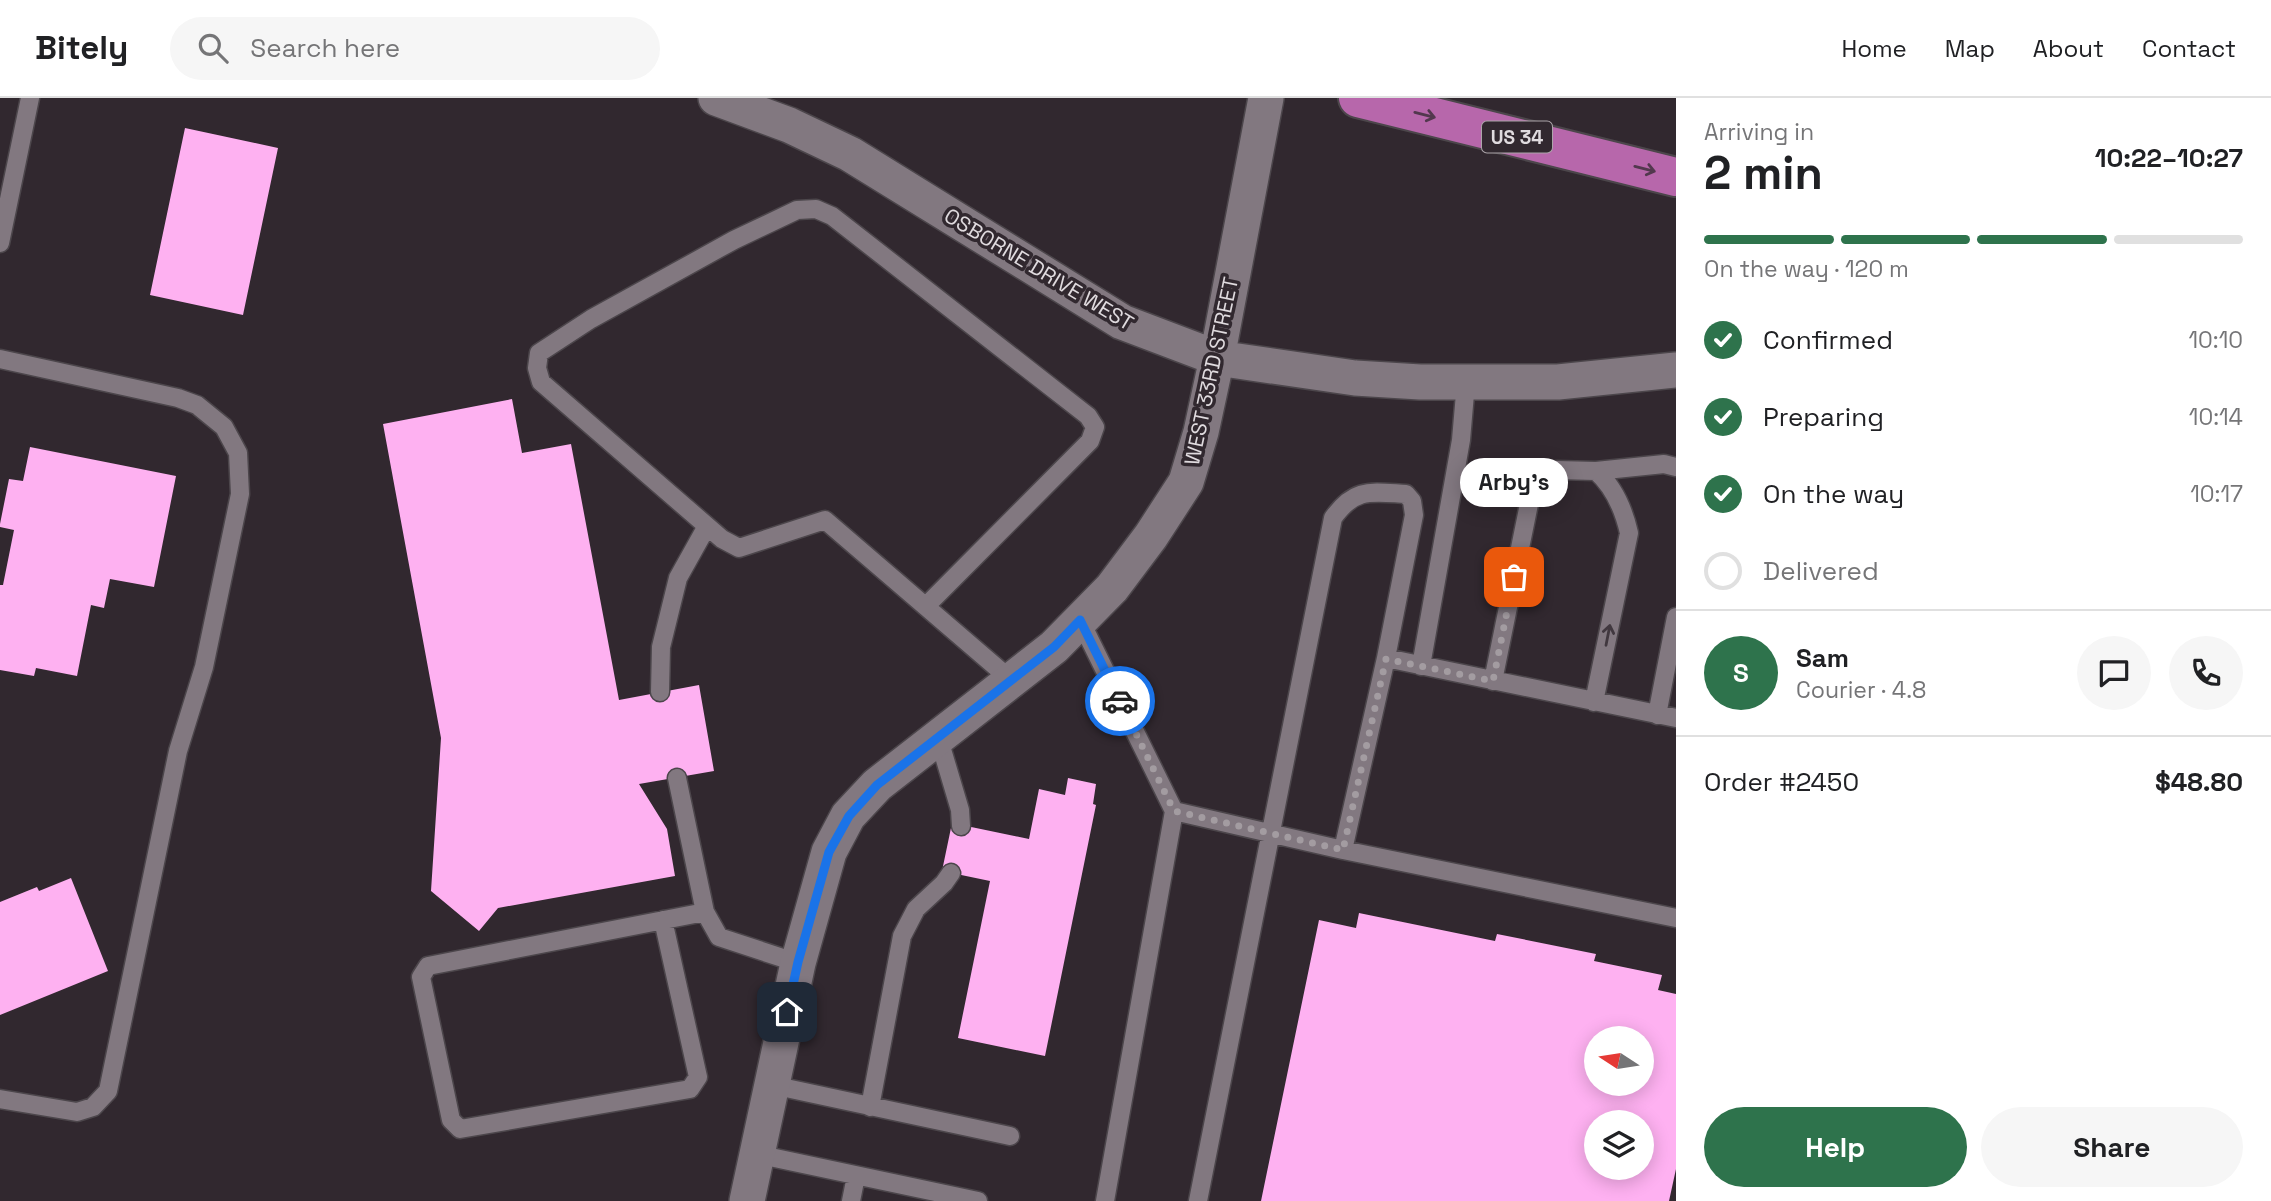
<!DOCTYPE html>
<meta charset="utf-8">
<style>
body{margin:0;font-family:"Space Grotesk",sans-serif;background:#f6f6f6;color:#202124;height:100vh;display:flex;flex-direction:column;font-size:26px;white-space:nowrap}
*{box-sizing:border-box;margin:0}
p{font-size:23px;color:#757577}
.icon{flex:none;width:38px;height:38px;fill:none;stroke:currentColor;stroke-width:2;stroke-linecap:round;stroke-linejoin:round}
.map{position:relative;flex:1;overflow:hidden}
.panel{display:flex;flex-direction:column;background:#fff;width:595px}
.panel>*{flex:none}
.needle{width:46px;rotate:282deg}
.controls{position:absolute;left:1584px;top:928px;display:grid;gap:14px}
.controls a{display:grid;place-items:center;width:70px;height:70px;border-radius:50%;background:#fff;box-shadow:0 4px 18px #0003;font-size:35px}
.pin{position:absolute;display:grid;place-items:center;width:60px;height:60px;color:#fff;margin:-30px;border-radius:14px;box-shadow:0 4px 10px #0006}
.courier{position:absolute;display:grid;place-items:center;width:70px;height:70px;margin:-35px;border:5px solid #1a73e8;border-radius:50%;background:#fff;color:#222;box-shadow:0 2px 9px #0007}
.bubble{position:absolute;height:49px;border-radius:24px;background:#fff;box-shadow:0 4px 18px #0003;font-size:23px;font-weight:700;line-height:49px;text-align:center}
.headline em{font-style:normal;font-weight:700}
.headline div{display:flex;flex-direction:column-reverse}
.headline{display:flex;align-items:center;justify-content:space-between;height:119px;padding:0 28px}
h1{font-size:46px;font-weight:700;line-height:52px}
.bar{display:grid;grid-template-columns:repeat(4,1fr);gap:10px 7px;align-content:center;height:84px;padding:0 28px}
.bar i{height:9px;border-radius:5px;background:#e0e0e0}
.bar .current{background:#2e734c}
.bar p{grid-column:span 4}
.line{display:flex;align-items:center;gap:18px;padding:0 28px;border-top:2px solid #e0e0e0}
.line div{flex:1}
.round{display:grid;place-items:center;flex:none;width:74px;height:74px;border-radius:37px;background:#f6f6f6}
ol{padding:0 28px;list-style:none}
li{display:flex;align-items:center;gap:21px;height:77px}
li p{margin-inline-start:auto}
li .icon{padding:7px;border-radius:50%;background:#2e734c;color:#fff;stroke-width:4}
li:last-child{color:#757577}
li i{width:38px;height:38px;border:4px solid #e0e0e0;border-radius:50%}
.cta{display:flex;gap:14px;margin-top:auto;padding:14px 28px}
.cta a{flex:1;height:80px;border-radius:42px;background:#2e734c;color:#fff;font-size:28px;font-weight:700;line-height:80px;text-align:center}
.cta a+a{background:#f6f6f6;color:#202124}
header{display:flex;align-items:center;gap:42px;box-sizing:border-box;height:98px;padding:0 35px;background:#fff;border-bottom:2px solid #e0e0e0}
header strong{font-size:33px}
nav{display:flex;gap:38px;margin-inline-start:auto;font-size:24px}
.search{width:490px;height:63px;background:#f6f6f6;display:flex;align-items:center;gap:18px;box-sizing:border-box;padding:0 24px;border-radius:38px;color:#757577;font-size:26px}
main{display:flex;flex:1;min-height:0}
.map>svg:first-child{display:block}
</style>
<header>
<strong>Bitely</strong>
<div class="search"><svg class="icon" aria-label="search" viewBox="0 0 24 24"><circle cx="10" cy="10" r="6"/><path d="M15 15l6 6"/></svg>Search here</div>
<nav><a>Home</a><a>Map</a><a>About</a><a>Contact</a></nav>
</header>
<main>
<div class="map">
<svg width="1676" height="1103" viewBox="0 0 1676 1103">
<rect width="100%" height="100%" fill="#31282f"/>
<path fill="#feb1f1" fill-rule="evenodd" d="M185 30 278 50 243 217 150 197Z
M512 301 522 355 571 346 619 602 699 587 714 673 639 686 667 731 675 778 498 810 479 833 431 793 441 640 383 326Z
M30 349 176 378 154 489 110 481 104 510 91 507 77 578 36 570 34 578 0 572V487H3L14 432 0 429V426L9 381 23 383Z
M1068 680 1096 686 1093 706 1096 707 1045 958 958 940 990 783 942 773 952 725 1029 741 1039 691 1065 697Z
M71 780 108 873 0 917V804L37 789 39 793Z
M1359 815 1495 843 1497 836 1596 856 1594 863 1662 877 1658 892 1676 896V1071L1669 1103H1261L1319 822 1356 830ZM1596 940H1642V985H1596ZM1596 1024H1642V1069H1596Z"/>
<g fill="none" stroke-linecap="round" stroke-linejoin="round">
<g stroke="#4c464b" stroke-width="21">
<path id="lane" d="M0 145 30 0
M0 261 178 300 197 307 224 329 238 355 240 396 204 569 178 653 108 993 93 1009 77 1014 0 1001
M926 508 1090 343 1095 329 1088 318 832 118 816 111 797 112 734 142 591 221 539 255 537 270 541 284 722 441 739 450 825 422 1010 581
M1080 522 1174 713 1105 1103
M1386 560 1676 620
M1421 568 1461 342 1466 284
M1493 583 1530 401 1542 379 1557 372 1596 373 1664 366 1676 369
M660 594 661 549 678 480 707 428
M1594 604 1629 435C1624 413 1614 389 1596 373
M1657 617 1676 519
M938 638 960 712 961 728
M677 680 705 814 719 839 798 865
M1174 713 1343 752 1676 820
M663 822 698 979 690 991 460 1031 451 1022 421 879 428 868 705 814
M772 987 1010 1038
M870 1009 902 838 916 811 944 785 951 775
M756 1056 978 1103
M851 1103 856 1078
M1198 1103 1333 420C1355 389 1371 394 1406 396L1412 403 1414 417 1386 560 1343 752"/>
</g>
<g stroke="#4c464b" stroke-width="38">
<path id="street" d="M716 0 789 27 850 56 1122 224 1217 260 1355 280 1420 284H1558L1676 272
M747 1103 798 865 829 754 848 718 877 687 1054 549 1112 490 1151 438 1186 384 1201 334 1217 260 1266 0"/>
</g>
<g stroke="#4c464b" stroke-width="42">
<path id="highway" d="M1358 0 1676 79"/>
</g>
<use href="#lane" stroke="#827880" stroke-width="18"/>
<use href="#street" stroke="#827880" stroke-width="35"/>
<use href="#highway" stroke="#b767ab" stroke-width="38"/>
</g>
<defs><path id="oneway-shaft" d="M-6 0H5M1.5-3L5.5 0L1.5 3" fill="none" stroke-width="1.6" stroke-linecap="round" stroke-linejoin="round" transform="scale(1.75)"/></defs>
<g stroke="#52384e">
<use href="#oneway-shaft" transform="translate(1425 17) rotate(14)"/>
<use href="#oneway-shaft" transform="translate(1645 71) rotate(14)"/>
</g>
<use stroke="#41383f" href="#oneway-shaft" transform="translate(1608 537) rotate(-79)"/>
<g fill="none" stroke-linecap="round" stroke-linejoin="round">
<path stroke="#a39ca1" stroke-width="7" stroke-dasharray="0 12.6" d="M1120 603 1174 713 1343 752 1386 561 1493 583 1514 479"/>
<path stroke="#1a73e8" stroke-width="9" d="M787 914 798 864 829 754 849 718 877 687 1054 549 1080 522 1120 603"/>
</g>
<g text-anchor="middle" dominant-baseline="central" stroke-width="7" stroke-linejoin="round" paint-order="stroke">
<rect fill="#31282f" stroke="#aca5aa" stroke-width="2" x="1482" y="23.5" width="70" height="31" rx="5"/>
<g font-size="19" font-weight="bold" fill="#e0dbdf">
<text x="1517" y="39">US 34</text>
</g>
<g font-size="21" fill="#e0dbdf" stroke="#31282f">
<text transform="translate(1039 171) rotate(31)">OSBORNE DRIVE WEST</text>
<text transform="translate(1211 273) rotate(-78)">WEST 33RD STREET</text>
</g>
</g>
</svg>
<div class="controls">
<a><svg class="needle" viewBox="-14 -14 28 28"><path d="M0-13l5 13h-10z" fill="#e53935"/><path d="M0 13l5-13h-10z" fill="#757577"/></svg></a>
<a><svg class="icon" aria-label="layers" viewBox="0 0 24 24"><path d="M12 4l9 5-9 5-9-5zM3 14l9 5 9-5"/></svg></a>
</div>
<div class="pin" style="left:1514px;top:479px;background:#ea580c"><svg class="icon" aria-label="bag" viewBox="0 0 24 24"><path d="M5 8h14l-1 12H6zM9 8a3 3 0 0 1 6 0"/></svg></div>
<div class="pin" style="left:787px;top:914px;background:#1f2937"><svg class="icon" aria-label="home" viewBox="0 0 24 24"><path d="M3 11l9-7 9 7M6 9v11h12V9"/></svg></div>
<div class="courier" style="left:1120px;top:603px"><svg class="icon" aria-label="car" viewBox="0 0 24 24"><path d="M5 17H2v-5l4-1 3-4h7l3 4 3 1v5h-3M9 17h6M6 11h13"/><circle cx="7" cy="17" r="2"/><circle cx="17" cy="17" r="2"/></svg></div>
<div class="bubble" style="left:1460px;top:360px;width:108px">Arby's</div>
</div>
<section class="panel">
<div class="headline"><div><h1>2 min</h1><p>Arriving in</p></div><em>10:22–10:27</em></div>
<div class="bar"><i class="current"></i><i class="current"></i><i class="current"></i><i></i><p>On the way · 120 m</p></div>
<ol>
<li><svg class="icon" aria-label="check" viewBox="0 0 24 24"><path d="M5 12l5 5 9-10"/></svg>Confirmed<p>10:10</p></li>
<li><svg class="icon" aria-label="check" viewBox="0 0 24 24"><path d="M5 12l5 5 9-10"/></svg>Preparing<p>10:14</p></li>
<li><svg class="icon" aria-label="check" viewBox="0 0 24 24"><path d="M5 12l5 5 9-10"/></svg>On the way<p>10:17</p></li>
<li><i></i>Delivered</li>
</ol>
<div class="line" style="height:126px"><b class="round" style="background:#2e734c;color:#fff">S</b><div><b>Sam</b><p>Courier · 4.8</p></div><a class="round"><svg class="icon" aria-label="chat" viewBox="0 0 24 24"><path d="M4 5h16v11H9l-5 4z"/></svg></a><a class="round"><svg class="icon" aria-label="phone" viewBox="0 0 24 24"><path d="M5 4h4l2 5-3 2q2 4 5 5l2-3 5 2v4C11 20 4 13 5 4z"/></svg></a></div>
<div class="line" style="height:91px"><div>Order #2450</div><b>$48.80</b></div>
<div class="cta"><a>Help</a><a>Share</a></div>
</section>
</main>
